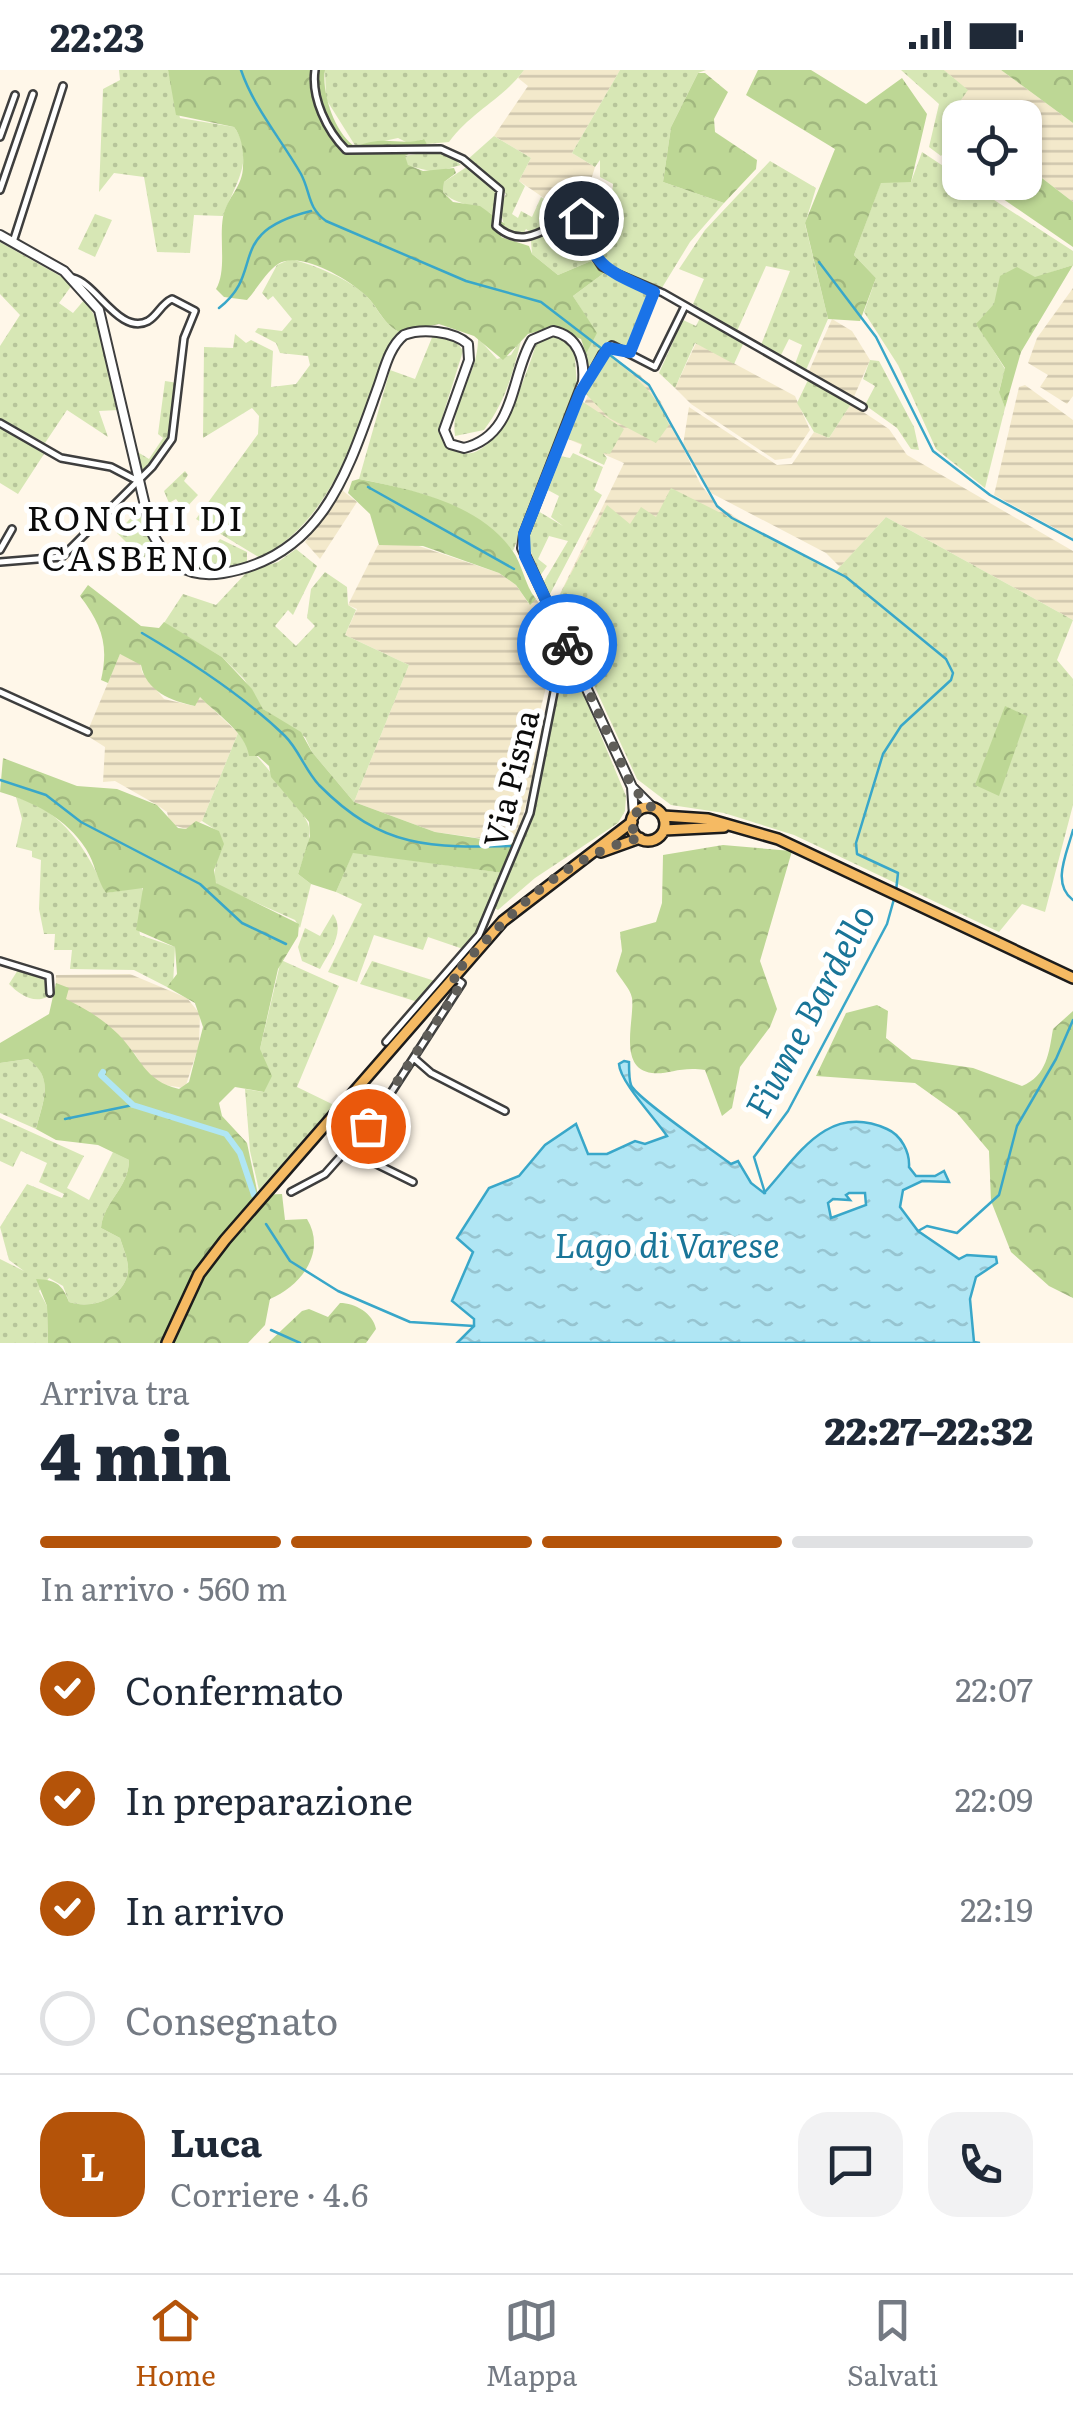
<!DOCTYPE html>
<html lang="it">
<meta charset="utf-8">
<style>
body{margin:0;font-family:Literata,serif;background:#f2f2f3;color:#1f2937;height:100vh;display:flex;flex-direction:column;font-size:38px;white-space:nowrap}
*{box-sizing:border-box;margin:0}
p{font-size:32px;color:#747a83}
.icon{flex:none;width:55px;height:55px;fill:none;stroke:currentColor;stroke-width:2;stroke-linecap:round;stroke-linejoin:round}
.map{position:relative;height:1273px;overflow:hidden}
.drawer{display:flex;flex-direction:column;background:#fff;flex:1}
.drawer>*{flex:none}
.controls{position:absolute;left:942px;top:30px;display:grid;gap:20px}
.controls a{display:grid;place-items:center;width:100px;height:100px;border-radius:20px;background:#fff;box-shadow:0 2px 8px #0004;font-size:50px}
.pin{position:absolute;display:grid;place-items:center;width:85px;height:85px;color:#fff;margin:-42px;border:5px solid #fff;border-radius:50%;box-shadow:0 2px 10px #0007}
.courier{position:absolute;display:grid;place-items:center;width:100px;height:100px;margin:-50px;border:8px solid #1a73e8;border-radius:50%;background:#fff;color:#222;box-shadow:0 2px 12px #0007}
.summary em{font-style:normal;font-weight:800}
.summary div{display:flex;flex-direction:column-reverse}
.summary{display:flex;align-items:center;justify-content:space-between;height:170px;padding:0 40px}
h1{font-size:65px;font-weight:800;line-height:75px}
.bar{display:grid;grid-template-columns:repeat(4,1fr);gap:15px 10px;align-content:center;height:120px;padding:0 40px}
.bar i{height:12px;border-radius:8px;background:#e0e1e3}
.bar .on{background:#b45309}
.bar p{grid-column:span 4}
.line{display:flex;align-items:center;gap:25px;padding:0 40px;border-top:2px solid #e0e1e3}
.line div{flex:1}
.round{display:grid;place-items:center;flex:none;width:105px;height:105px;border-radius:30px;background:#f2f2f3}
ol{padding:0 40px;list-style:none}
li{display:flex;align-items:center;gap:30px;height:110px}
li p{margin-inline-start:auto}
li .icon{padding:10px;border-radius:50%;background:#b45309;color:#fff;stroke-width:4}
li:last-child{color:#747a83}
li i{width:55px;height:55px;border:5px solid #e0e1e3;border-radius:50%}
.status{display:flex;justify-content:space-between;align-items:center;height:70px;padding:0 50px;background:#fff;direction:ltr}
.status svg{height:28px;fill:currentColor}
.tabs{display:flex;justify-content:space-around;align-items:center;height:140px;border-top:2px solid #e0e1e3;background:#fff;font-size:28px;color:#747a83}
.tabs a{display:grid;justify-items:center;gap:5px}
.tabs .on{color:#b45309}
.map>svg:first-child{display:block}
</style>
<div class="status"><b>22:23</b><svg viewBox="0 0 49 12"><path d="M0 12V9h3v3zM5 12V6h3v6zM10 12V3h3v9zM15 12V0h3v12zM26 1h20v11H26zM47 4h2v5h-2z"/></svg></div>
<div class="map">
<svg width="1073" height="1273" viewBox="0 0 1073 1273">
<defs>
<pattern id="farmland-rules" width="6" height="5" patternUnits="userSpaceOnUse" patternTransform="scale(2.5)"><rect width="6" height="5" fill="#f3e9cb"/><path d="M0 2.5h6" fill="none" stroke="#cfc6ad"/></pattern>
<pattern id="grass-dots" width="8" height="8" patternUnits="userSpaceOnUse" patternTransform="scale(2.5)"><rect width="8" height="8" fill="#d7e7b5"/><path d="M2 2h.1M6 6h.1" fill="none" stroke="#b7c59a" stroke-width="1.8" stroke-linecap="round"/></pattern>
<pattern id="forest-crowns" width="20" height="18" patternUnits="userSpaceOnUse" patternTransform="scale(2.5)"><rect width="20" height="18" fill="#bdd795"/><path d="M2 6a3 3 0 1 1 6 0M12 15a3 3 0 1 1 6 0" fill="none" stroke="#a1b77f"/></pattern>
<pattern id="water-ripples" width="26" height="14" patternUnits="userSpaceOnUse" patternTransform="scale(2.5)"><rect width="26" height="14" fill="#b0e6f4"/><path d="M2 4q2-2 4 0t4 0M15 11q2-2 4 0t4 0" fill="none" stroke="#96c4d0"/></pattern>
</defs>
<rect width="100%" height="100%" fill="#fff7e9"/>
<path fill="url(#farmland-rules)" d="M524 0H620L572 83 595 97 583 136 569 145 519 111 531 88 494 66 528 16 518 8Z
M944 0H1001L1073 53V132L1025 95V48H960V52L951 44 967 20Z
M1073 218V326L1067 334 1040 317 1048 305 1028 293 1037 268Z
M832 249 852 261 870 290 853 329 809 301Z
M696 273 795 326 810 360 791 388 775 390 691 334 675 318Z
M607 284 640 305 661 332 701 415 717 435 770 470 556 532 624 393 568 369Z
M1025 315 1073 350V468L994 425 1019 317Z
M851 334 889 359 907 385 1073 481V550L886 447 840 497 826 483 711 423 683 375 689 337 777 395 792 394 814 362 829 368Z
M342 420 357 432 320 489 305 472Z
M410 473 499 503 516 515 529 534 536 529 546 544 554 587 535 660 515 705 523 708 542 671 516 773 435 762 354 732 409 595 345 565 357 539 348 535 378 475Z
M120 584 140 592 142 602 164 629 194 636 199 626 238 663 202 751 186 759 170 754 167 742 157 735 115 711 103 712 105 677 86 665Z
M130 904 187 928 200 944 199 975 185 1018 164 1015 148 1007 135 984 65 929 56 913V905Z"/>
<path fill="url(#grass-dots)" d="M119 0H168L180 48 234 57C257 88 233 118 223 146L194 145 190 183 157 182 144 107 114 103 99 122 103 19 120 10Z
M325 0H524C503 29 472 41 449 72L427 74 423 69 410 74 398 68 356 77 326 29Z
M620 0H706L698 3 671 57 663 112 724 133 690 172 660 221 603 194V144L610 142 613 114 600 107V90L595 97 572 83Z
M901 0H944L968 20 951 44 960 52V62L941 86 929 77 939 34Z
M494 66 531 88 519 111 525 116 512 144 518 148 521 141 532 147 541 127 569 145 534 165 526 159 522 166 505 158 499 137 506 124 467 90Z
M435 81 446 82 461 95 435 102 408 96 404 86Z
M922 82 960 107V112L968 113 1073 181V195C1034 207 1003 222 977 254L1005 299 999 321 1005 338 985 418 936 379 898 295 864 242 876 208 854 185 881 112H911Z
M770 91 816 118 805 154 828 249 806 300 795 294 802 275 789 269 780 287 761 275 790 201 766 196 737 261 693 234 704 209 679 199 705 160Z
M468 96 496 120 493 145C477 134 456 136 443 122L444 112Z
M95 144 112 150 95 187 78 179Z
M572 149 579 151 591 191 558 205 532 184 531 171Z
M0 172 69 211 72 215 59 233 73 243 85 229 100 256 119 340 99 341 108 367 67 340 45 373 0 349V276L20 245 0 224Z
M291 189C316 196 342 206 362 222 378 235 379 250 399 262 386 280 378 304 370 325 346 390 324 453 260 488L196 449 258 364 259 346 252 338 203 368 204 277 233 278 235 264 246 273 251 270 273 281 271 317 296 314 310 295 308 286 280 283 276 273 255 262 258 258 282 261 292 249 273 226 268 230 262 223 277 195Z
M604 203 650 225 632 272 626 278 606 272 587 309 586 284 596 263 573 226Z
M700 248 744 272 734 294 695 273 675 318 659 303 683 250 696 256Z
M433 265 455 269 463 281 438 361C485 436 527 303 537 271L556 265 574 277 577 315 513 481C474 434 415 420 359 409L390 300 415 309Z
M522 267C513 302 506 331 484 360L455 366C450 331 479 303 478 268L497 289 511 285Z
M607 284C634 305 656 322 669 355L656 373 609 348 586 324Z
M870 290 879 291 914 357 919 380 911 379 897 358 865 335 875 316 863 309Z
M808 310 851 334 829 368 814 362 797 333Z
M165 311 178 313 174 363 142 402 136 381 149 389 163 368 158 364Z
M583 332 624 359 610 384 603 383 607 388 604 395 579 383 582 374 566 368Z
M0 356 44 384 18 424 0 413Z
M573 383 603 397 594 420 602 425 549 526 543 513 568 471 549 466 538 489 547 496 540 506 527 471 538 441 563 456 551 447 559 426 546 419 560 386 570 388Z
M185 401 188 405 184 411 198 425 184 440 176 429 169 433 164 421Z
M671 418 836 501 886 447 1073 550 1057 590 1073 609V735L1045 842 1022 834 999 862 794 765 724 743 671 735 637 709 556 532 607 435 630 454 641 437 656 447Z
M139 439 155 476 143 489 117 463Z
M220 469 247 482V493L202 500 182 495 193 479 206 489Z
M296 479 317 496 293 545 288 540 275 556 296 576 315 556 307 548 311 519 325 502 347 517 348 535 356 540 345 565 409 595 354 732 312 682 305 667 263 639 244 609 222 587 164 553 183 524 216 535 247 502 278 492Z
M573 614 581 618 626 726 625 741 618 753 535 808 498 840 494 838 536 737 556 631 560 621Z
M238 663C251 681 307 741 309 757 312 772 302 790 298 804L311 814 300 858 295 850 219 816 214 810 219 762 202 751Z
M16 727C64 741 87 780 106 823L142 817C147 834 136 847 140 865L175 877 173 915 167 917 134 900 70 899 72 880H54L55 864H44L39 839 41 790 32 787V781L16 777 22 749Z
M353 782 503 803 477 860 463 879 428 867 423 880 374 865 357 912 328 902 362 834 336 822Z
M333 844C346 862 329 882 320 899L302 891 298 877 305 858 320 866Z
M281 890 339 916 297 1017 334 1035 259 1120 250 1081 245 1019 263 1022 260 979Z
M372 891 435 911 418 932 360 914Z
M18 900 47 911V927C33 934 19 924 9 914Z
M28 989C55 1007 43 1031 36 1059L0 1043V993Z
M0 1048 84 1086 67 1118 89 1130 113 1082 129 1090C129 1118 103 1132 101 1158L120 1168C123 1178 129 1191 128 1201 125 1228 92 1240 69 1232L63 1216 49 1208 39 1221 47 1236 48 1273H0V1189L24 1201 9 1190 0 1157 27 1114 62 1128 64 1124 39 1112 47 1093 21 1081 13 1097 0 1091Z"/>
<path fill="url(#forest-crowns)" d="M168 0H325C321 23 336 66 356 77 384 64 401 77 424 69L427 74 405 86 408 95 423 101 454 98 456 103 444 112 443 122 453 132 480 136 505 154 501 167 529 176 532 184 558 205 591 191 604 203 573 226 597 263 586 284 581 269 551 258 528 264 503 290 474 266 439 254 399 262C379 250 379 236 363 223 346 208 299 180 278 194 266 202 257 219 247 230L224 227 216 219C227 200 219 170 223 147 227 127 243 117 243 96 244 83 242 67 234 57L176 45Z
M758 0H811L866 34 902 8 927 44 911 112 881 113 854 185 876 208 860 251 828 249 805 153 835 79 746 25Z
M1001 0H1073V53Z
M698 3H705L728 22 714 49 715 62 757 90 756 99 724 133 663 112 671 57Z
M1025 95 1073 132V177L980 113 1025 112Z
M1073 195 1021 282 1005 338 999 322 1005 298 976 254 994 234 1000 206 1017 197 1035 207Z
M359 409C411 419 478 433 512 480 523 495 524 514 536 529L530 535 516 515 499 503 423 476 379 475 370 444 348 423 352 411Z
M88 515 141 556 159 558 164 552 222 587 252 619 263 639 301 662 312 682 354 732 435 762 515 774 503 803 353 783 336 822 311 814 298 804 310 766 309 752 271 707 269 696 258 686H249C246 662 215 643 200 627L195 636C171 631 146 621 141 595L120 584 108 613 101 610C109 575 102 555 80 526Z
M1005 636 1027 646 999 726 975 715Z
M3 688 77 716 117 719 157 735 178 758 186 759 196 751 219 761 224 774 214 800 216 813 299 854 298 866 278 899 260 979 272 1006 264 1022 235 1017 219 1033 222 1046 247 1073 258 1125 282 1124 285 1150 307 1149C327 1182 301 1216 270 1229L265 1255 248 1273H48L47 1236 36 1209C55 1210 62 1213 69 1232 92 1240 125 1228 128 1201 129 1191 123 1178 120 1168L101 1158C103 1132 129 1118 129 1090L98 1075 56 1070 36 1059C43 1031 55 1008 28 989L0 993V973L49 944 56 913 69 918 66 929C85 939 102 948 118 964 141 987 144 1011 179 1019L189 1012 203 957 195 933 167 917 177 904 175 877 136 860 143 818 106 823C97 810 95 793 86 779 66 748 34 732 0 722Z
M723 775 792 781 760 891 777 939 770 957 740 997 732 1038 722 1046 705 1000C680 996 668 1005 652 1003 617 999 635 949 632 928 630 918 621 910 616 901L622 881 620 862 656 852 662 833 663 785Z
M877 935 888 941 886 968 912 989 973 998 1022 1016C1047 1006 1049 982 1053 959L1073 941V1228L1049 1216 1011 1182 991 1131 989 1081 957 1043 915 1013 816 1006 846 943Z
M340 1233C355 1233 373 1243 376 1259L366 1273H268L302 1241 309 1239 328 1247Z"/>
<path fill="url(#water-ripples)" stroke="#39a7c9" stroke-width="2.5" fill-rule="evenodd" d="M624 991 629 992C629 999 629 1010 631 1015 636 1028 714 1081 731 1094L738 1091 751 1113 764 1123C798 1086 827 1032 887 1059 901 1065 910 1082 909 1097L916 1106H935L944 1101 949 1112 922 1111 903 1120 900 1137 918 1161 959 1189 967 1185 996 1187 997 1193 976 1207 970 1229 974 1272 980 1273H457L474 1256V1249L452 1231 473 1182 457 1168 489 1118 519 1106 545 1075 576 1054 588 1084H607L635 1071 645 1074 667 1066C655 1048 620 1012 619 994ZM849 1123H865L866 1135 831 1148 828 1133 833 1129 850 1130 846 1125Z"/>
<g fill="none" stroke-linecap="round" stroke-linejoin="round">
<path stroke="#39a7c9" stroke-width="2.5" d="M241 0C254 38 281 69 301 104 311 123 307 137 326 151L466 211 541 232 649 315 717 436 732 448 846 507 946 589 953 603 951 610 901 656 883 684 856 773 857 784 898 803 896 821
M819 192 876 267 933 381 990 425 1073 470
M219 238C267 201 223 163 311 141
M368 417 514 499
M142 563C188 590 247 629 285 666 299 680 305 700 319 715 382 779 431 778 515 776
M0 710 46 725 81 752 200 814 242 853 286 874
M1073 760C1067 783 1051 814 1073 830
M65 1049 133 1035
M765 1123 754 1087 788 1041 887 854 894 829
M266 1154 290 1191 338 1221 410 1252 474 1256
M918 1161 927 1156 957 1163 999 1125 1017 1056 1056 989 1073 950
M271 1260 300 1273"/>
<path stroke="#b0e6f4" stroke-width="6" d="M103 1002 101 1005 133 1035 226 1064 240 1083 254 1125"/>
<g stroke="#3e3e3e" stroke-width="10">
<path id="minor" d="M315 0C311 28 327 61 346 80L441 79 463 89 500 120 496 156C526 183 549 153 578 145L588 176 602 197 663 223 863 337
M0 67 15 25
M0 120 33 24
M13 172 63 16
M630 282 654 222
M584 317 602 284 612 275 655 297 685 236
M0 353 61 388 111 397 134 409
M0 480 12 459
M0 492 62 487 152 397 172 369 184 268 195 241 172 229C161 234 158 245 148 251 120 266 96 213 73 208
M555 617 583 608
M0 622 88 662
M0 891 49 906 50 923
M386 972 479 865 530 743 556 612 575 592
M415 989 431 1003 505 1041
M348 1080 413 1112
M291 1122 325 1104 374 1049 462 913 455 908"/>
</g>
<g stroke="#3e3e3e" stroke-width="12">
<path id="tertiary" d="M0 165 64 201 99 240 151 461C168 493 186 509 223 503 322 487 347 403 377 320 384 302 388 278 404 265 422 258 453 261 468 274L469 290 444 360 450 374 464 378C517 365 510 306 532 270L553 261C578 266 585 289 583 312L524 464 522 478 632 717 652 737
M632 717 634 746"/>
</g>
<g stroke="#1c1c1c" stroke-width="14">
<path id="primary" d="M631 754a17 17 0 1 1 34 0a17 17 0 1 1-34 0Z
M663 746 708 749 778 769 1073 908
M664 760 724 757
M601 782 640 768
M167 1273 199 1204 225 1170 503 851 632 752"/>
</g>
<use href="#minor" stroke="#fff" stroke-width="5"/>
<use href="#tertiary" stroke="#fff" stroke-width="8"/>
<use href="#primary" stroke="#f5ba63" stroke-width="9"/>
</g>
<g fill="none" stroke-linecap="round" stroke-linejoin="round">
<path stroke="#605e59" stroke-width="10" stroke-dasharray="0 18" d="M368 1056 462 913 452 907C505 849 561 786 640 768 630 760 629 749 639 740L652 738 632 717 567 574"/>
<path stroke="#1a73e8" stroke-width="12" d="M567 574 525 486 524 464 580 323 608 278 630 282 654 222C610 201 593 199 581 148"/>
</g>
<g text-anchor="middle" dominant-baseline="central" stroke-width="10" stroke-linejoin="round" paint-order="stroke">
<g font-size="32" fill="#0b0b0b" stroke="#fff">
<text transform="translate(509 708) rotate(-76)">Via Pisna</text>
</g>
<g font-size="35" letter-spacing="2.5" fill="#0b0b0b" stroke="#fff">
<text x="136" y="446">RONCHI DI<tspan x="136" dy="40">CASBENO</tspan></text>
</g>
<g font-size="35" font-style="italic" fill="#197598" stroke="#fff">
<text transform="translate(808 940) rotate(-62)">Fiume Bardello</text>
<text x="667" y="1173">Lago di Varese</text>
</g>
</g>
</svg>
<div class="controls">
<a><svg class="icon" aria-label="locate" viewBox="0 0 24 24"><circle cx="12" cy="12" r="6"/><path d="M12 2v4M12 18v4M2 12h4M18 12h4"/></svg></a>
</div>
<div class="pin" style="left:368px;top:1056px;background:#ea580c"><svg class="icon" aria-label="bag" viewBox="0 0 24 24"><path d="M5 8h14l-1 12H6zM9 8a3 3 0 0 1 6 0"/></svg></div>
<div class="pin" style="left:581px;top:148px;background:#1f2937"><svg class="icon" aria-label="home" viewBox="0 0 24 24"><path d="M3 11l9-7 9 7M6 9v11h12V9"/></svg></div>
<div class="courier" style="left:567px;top:574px"><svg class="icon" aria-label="bike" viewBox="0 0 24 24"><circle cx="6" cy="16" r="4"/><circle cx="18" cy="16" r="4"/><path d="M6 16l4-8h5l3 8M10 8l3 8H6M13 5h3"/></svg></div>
</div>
<section class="drawer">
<div class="summary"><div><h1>4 min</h1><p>Arriva tra</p></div><em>22:27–22:32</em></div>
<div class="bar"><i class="on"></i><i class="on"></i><i class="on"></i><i></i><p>In arrivo · 560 m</p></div>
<ol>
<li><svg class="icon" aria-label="check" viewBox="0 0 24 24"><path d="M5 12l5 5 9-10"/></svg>Confermato<p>22:07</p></li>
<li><svg class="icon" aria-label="check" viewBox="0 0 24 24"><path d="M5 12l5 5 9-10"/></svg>In preparazione<p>22:09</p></li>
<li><svg class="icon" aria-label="check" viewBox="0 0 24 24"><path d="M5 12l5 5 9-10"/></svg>In arrivo<p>22:19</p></li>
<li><i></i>Consegnato</li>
</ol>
<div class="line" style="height:180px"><b class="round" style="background:#b45309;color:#fff">L</b><div><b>Luca</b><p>Corriere · 4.6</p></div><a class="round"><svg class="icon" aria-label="chat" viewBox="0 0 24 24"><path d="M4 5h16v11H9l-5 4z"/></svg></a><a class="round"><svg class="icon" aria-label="phone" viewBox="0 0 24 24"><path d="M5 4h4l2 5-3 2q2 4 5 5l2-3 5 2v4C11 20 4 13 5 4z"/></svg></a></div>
</section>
<nav class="tabs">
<a class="on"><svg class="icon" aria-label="home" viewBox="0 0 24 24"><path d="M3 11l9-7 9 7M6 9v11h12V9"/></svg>Home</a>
<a><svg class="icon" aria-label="map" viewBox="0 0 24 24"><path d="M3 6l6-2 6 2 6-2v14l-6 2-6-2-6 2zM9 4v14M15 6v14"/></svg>Mappa</a>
<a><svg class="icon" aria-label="saved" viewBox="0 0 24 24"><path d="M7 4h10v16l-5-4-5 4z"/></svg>Salvati</a>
</nav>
